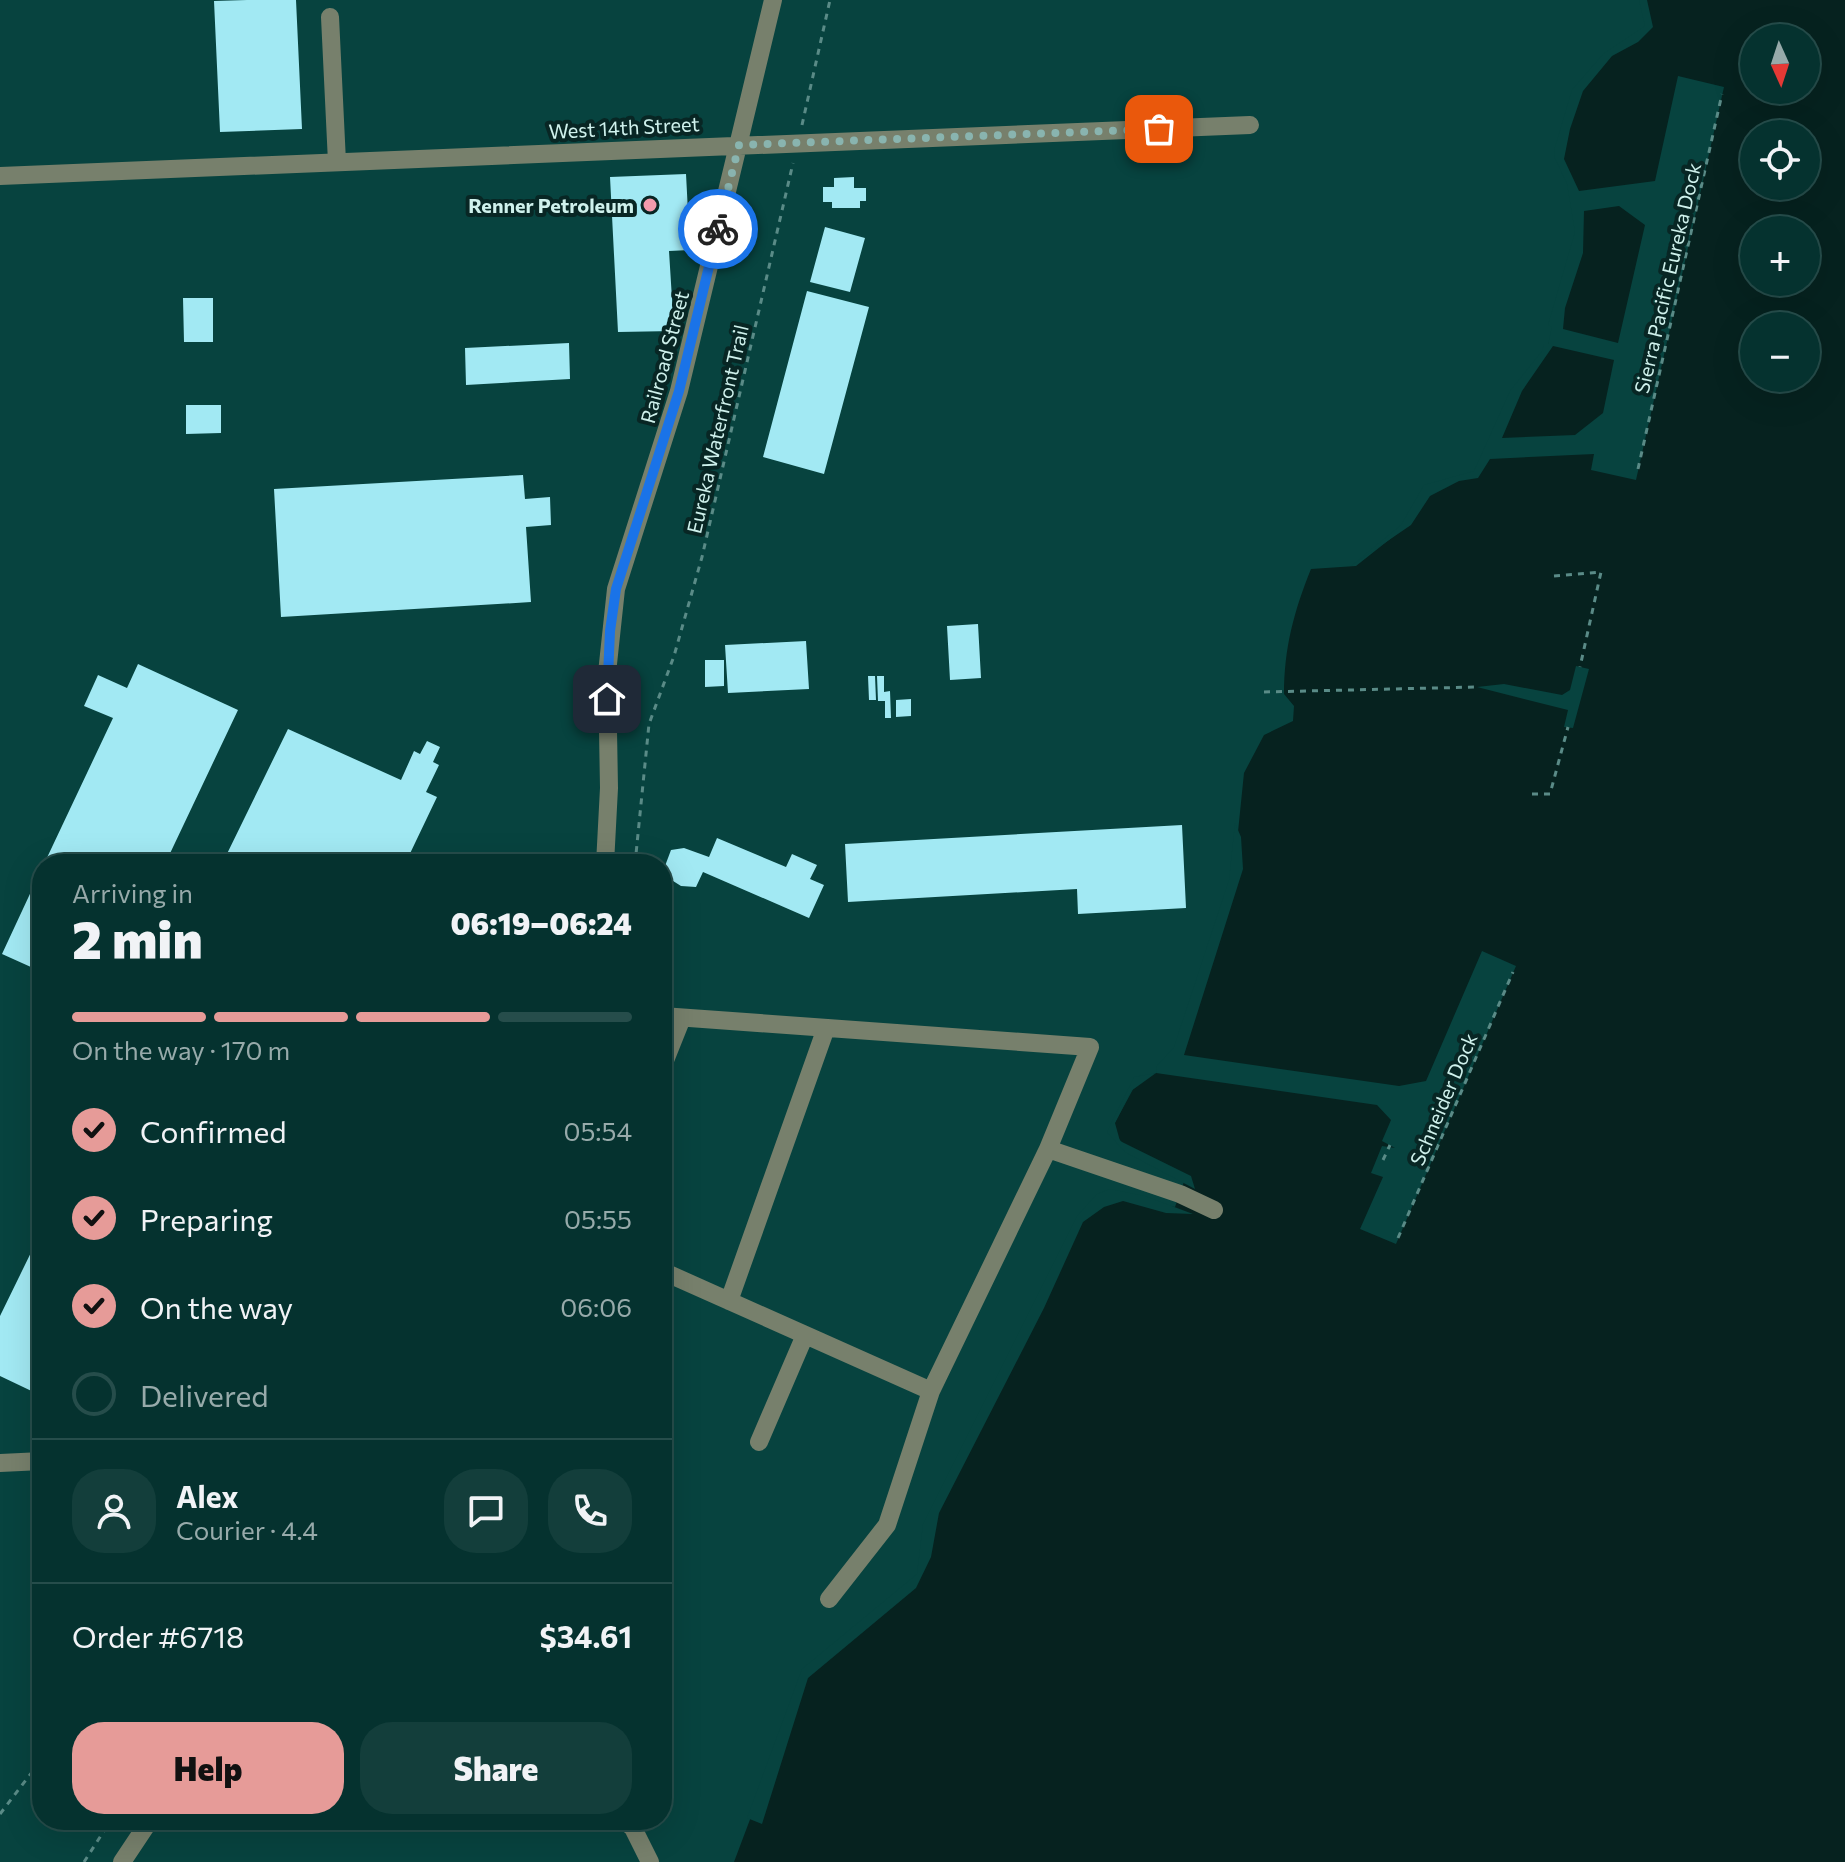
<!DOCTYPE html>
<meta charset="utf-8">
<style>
body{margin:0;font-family:Commissioner,sans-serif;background:#133e3b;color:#f1f3f6;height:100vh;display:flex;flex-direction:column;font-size:30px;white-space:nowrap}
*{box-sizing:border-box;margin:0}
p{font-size:26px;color:#97aaaa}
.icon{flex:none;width:44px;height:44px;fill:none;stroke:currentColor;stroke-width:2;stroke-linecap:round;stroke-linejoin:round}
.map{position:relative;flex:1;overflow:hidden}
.side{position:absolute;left:32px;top:854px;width:640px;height:976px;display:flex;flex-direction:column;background:#05322f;border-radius:32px;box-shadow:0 8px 32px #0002,0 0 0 2px #264d4b}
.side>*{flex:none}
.needle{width:52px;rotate:177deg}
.controls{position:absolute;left:1740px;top:24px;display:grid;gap:16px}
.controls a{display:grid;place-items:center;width:80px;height:80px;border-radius:50%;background:#05322f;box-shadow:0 8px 32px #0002,0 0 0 2px #264d4b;font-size:40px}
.pin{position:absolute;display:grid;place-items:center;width:68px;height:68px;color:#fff;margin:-34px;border-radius:16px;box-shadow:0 4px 12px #0006}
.courier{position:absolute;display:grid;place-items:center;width:80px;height:80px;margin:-40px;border:6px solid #1a73e8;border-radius:50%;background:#fff;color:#222;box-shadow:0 2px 10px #0007}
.head em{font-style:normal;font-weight:800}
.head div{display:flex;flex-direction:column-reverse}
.head{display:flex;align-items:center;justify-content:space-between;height:136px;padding:0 40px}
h1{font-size:52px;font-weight:800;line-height:60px}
.bar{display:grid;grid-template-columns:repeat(4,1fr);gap:12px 8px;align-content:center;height:96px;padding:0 40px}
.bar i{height:10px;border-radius:6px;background:#264d4b}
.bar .selected{background:#e69b98}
.bar p{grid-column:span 4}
.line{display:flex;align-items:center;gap:20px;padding:0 40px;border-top:2px solid #264d4b}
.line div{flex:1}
.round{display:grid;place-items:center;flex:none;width:84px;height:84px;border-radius:32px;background:#133e3b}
ol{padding:0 40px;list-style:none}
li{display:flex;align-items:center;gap:24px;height:88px}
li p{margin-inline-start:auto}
li .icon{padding:8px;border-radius:50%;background:#e69b98;color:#111;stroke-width:4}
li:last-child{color:#97aaaa}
li i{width:44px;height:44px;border:4px solid #264d4b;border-radius:50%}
.primary-button{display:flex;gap:16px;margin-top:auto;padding:16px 40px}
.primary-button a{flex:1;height:92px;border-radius:32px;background:#e69b98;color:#111;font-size:32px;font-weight:800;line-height:92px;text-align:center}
.primary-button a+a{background:#133e3b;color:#f1f3f6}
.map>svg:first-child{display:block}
</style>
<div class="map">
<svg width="1845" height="1862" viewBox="0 0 1845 1862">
<rect width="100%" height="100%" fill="#07433f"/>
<path fill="#06221f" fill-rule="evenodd" d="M1643 0H1845V1862H734L805 1673 921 1576 926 1525 1081 1218 1099 1197 1175 1207 1185 1179 1128 1149 1111 1130 1138 1080 1156 1073 1178 1049 1233 881 1244 773 1264 735 1293 721 1294 706 1284 694C1284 648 1294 611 1311 569L1356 566 1404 528 1426 488 1477 475 1513 393 1546 353 1579 232 1571 183 1557 153 1575 93 1605 57 1649 28ZM1754 38H1806V90H1754ZM1754 134H1806V186H1754ZM1754 230H1806V282H1754ZM1754 326H1806V378H1754Z"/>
<path fill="#07433f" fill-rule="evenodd" d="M1639 0H1647L1653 27 1638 42 1612 56 1583 91 1570 129 1564 159 1579 191 1655 181 1678 76 1724 87 1636 480 1591 470 1594 454 1490 459 1478 478 1459 481 1430 496 1411 525 1351 566 1401 525 1424 485 1474 471 1510 391 1542 351 1544 344H1548L1552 327 1548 325 1575 232 1567 184 1554 156 1555 147 1572 90 1603 54 1645 26ZM1619 206 1645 225 1618 343 1563 329 1565 308 1583 253 1584 211ZM1553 346 1614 360 1603 413 1575 435 1502 438 1522 391Z
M1576 666 1589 669 1573 728 1564 727 1568 710 1477 687 1504 684 1562 695 1570 690Z
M1235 823 1241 837 1243 869 1184 1055 1399 1086 1426 1081 1482 951 1516 966 1396 1244 1360 1229 1383 1177 1371 1173 1382 1146 1395 1148 1382 1141 1391 1120 1377 1105 1156 1073 1131 1091 1115 1123 1120 1141 1191 1176 1195 1189 1125 1152 1107 1132 1134 1077 1156 1073 1157 1066 1174 1047 1229 880Z
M1110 1189 1145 1196 1193 1214 1166 1213 1123 1201 1104 1207 1083 1222 1044 1308 939 1513 931 1557 916 1588 808 1678 762 1824 747 1818 802 1669 917 1574 923 1524 1077 1216 1097 1194Z"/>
<path fill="#a2e9f3" d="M247 0H296L302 129 220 132 214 1Z
M686 174 690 250 669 251 674 331 618 332 610 177Z
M854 177V188H866V201H860V208H832V202H823V187H834V178Z
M825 227 865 238 850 292 810 282Z
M807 291 869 307 824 474 763 457Z
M183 298H213V342H184Z
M569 343 570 379 466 385 465 348Z
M186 405H221V433L186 434Z
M523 475 525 499 550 497 551 525 526 527 531 602 281 617 274 489Z
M978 624 981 678 950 680 947 626Z
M806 641 809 689 728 693 725 645Z
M705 660H724V686L705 687Z
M138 664 238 710 165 864H44L113 718 84 706 98 675 127 688Z
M868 676H875L876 700H869Z
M877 676H884V692L890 691 891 718H885V701H878Z
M911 699V716L896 717V700Z
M288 729 401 780 414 751 420 754 427 741 440 747 433 762 439 765 426 792 437 797 405 864H222Z
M1182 825 1186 908 1078 914 1077 889 848 902 845 844Z
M717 838 786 867 792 854 817 865 810 879 824 885 809 918 703 872 696 887 681 886 662 874 671 850 684 848 709 857Z
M42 868V972L2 954Z
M42 1230V1396L0 1376V1316Z"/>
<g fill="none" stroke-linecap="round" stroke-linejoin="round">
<path stroke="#5a8b87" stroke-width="3" stroke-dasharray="6 6" stroke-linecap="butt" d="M802 125 830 0
M1638 469 1722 94
M1554 576 1601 572 1580 667
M1264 692 1477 687
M1532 794H1550L1568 727
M635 864 649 724 674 656 702 557 793 163
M1383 1160 1390 1145
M1398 1238 1513 972
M0 1814 42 1759
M84 1862 111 1820"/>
<path stroke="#77806c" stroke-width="18" d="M330 17 337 162
M0 176 1250 125
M605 864 609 788 607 673 616 589 679 391 773 0
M662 1016 1090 1047 1048 1149 931 1391 887 1525 829 1599
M662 1068 682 1018
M1048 1149 1180 1194 1214 1210
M662 1271 931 1391
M729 1301 826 1028
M759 1442 805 1335
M0 1463 42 1461
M624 1820 633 1828 650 1862
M122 1862 150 1820"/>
</g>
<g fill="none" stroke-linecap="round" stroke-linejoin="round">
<path stroke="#89b4af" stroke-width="8" stroke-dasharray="0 14.4" d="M718 229 739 145 1159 129"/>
<path stroke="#1a73e8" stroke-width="10" d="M607 699 610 631 616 589 679 391 718 229"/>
</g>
<circle fill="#f39aac" stroke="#082624" stroke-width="3" cx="650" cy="205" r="8"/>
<g text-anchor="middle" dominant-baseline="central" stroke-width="8" stroke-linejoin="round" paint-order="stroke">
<g font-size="20" fill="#cff1ec" stroke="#082624">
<text transform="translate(624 127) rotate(-3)">West 14th Street</text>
<text transform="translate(1667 278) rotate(-77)">Sierra Pacific Eureka Dock</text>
<text transform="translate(664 357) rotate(-75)">Railroad Street</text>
<text transform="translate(717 429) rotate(-77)">Eureka Waterfront Trail</text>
<text transform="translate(1443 1099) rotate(-67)">Schneider Dock</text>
</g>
<g font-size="20" font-weight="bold" fill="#cff1ec" stroke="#082624" text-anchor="end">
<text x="634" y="205">Renner Petroleum</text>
</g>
</g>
</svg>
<div class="controls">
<a><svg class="needle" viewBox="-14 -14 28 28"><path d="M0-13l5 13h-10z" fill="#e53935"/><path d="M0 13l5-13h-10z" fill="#97aaaa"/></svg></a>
<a><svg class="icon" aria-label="locate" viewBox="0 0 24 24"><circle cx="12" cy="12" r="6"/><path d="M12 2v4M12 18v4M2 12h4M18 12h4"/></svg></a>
<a>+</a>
<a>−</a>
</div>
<div class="pin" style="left:1159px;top:129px;background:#ea580c"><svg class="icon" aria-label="bag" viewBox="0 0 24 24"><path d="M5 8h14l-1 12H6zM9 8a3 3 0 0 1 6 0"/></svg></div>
<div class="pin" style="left:607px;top:699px;background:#1f2937"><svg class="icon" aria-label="home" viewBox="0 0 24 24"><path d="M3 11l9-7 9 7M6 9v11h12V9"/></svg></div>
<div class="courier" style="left:718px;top:229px"><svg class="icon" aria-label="bike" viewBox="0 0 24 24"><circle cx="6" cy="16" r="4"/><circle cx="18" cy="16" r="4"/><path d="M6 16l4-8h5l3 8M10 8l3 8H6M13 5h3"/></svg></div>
<section class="side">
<div class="head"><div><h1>2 min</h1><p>Arriving in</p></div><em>06:19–06:24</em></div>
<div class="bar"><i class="selected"></i><i class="selected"></i><i class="selected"></i><i></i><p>On the way · 170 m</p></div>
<ol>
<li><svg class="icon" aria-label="check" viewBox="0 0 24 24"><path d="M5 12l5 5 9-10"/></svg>Confirmed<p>05:54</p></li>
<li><svg class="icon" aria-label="check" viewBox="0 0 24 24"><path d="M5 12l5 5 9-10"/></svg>Preparing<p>05:55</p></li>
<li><svg class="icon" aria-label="check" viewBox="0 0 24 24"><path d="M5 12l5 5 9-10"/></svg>On the way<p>06:06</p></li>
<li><i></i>Delivered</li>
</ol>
<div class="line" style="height:144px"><a class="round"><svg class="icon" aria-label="person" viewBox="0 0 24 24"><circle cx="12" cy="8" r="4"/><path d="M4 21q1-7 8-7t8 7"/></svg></a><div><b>Alex</b><p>Courier · 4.4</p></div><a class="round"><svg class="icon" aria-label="chat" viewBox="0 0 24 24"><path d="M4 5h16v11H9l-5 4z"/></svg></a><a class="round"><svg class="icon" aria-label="phone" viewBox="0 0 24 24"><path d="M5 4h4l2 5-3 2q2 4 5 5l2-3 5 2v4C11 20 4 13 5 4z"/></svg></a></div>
<div class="line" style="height:104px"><div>Order #6718</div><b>$34.61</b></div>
<div class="primary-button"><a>Help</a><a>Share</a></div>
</section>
</div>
